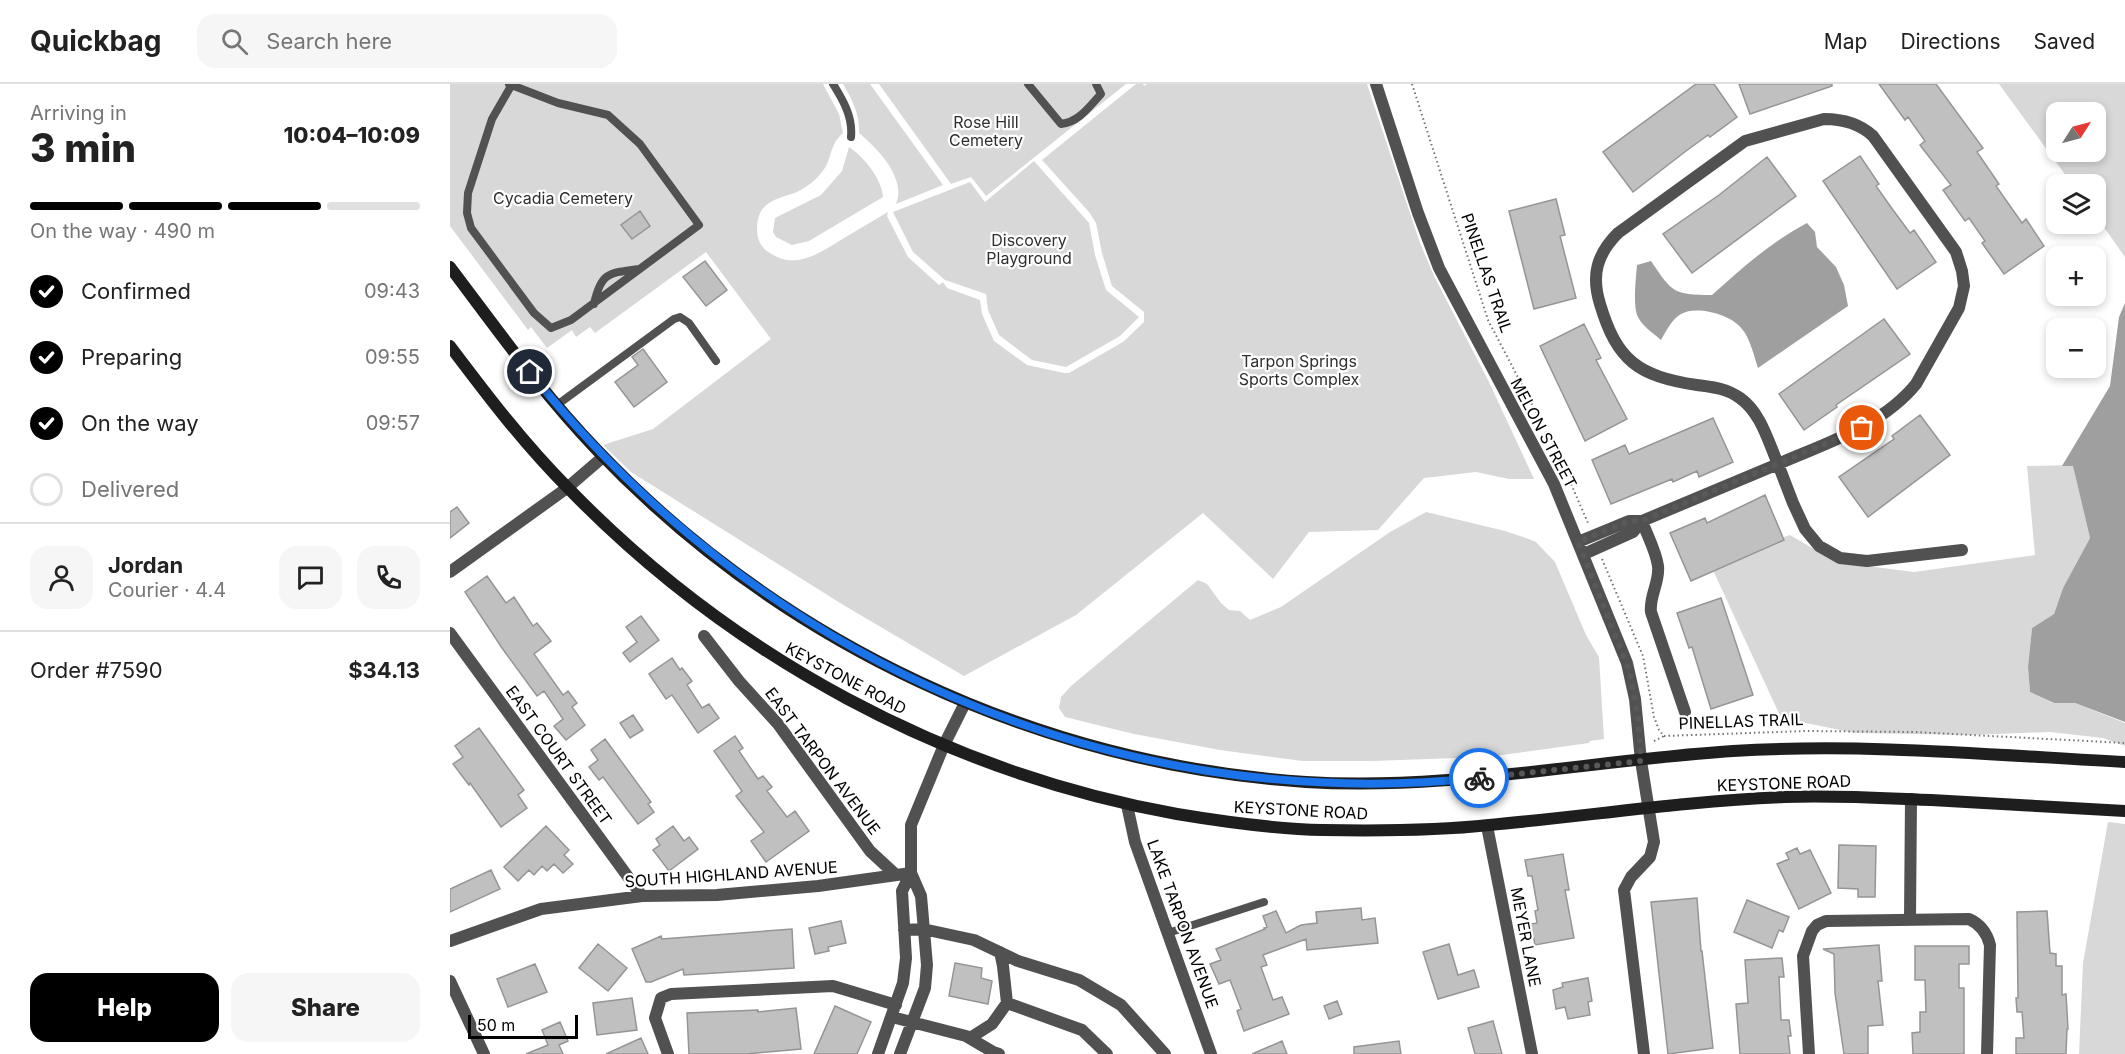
<!DOCTYPE html>
<meta charset="utf-8">
<style>
body{margin:0;font-family:Inter,sans-serif;background:#f6f6f6;color:#222;height:100vh;display:flex;flex-direction:column;font-size:22px;white-space:nowrap}
*{box-sizing:border-box;margin:0}
p{font-size:20px;color:#767676}
.icon{flex:none;width:33px;height:33px;fill:none;stroke:currentColor;stroke-width:2;stroke-linecap:round;stroke-linejoin:round}
.map{position:relative;flex:1;overflow:hidden}
.drawer{display:flex;flex-direction:column;background:#fff;width:450px}
.drawer>*{flex:none}
.needle{width:39px;rotate:54deg}
.tools{position:absolute;left:1596px;top:18px;display:grid;gap:12px}
.tools a{display:grid;place-items:center;width:60px;height:60px;border-radius:12px;background:#fff;box-shadow:0 3px 9px #0003;font-size:30px}
.scale{position:absolute;left:18px;bottom:15px;width:110px;box-sizing:border-box;padding-left:6px;border:3px solid #000;border-top:0;font-size:16px;line-height:21px;white-space:nowrap;color:#000;-webkit-text-stroke:4px #fff;paint-order:stroke}
.pin{position:absolute;display:grid;place-items:center;width:51px;height:51px;color:#fff;margin:-26px;border:3px solid #fff;border-radius:50%;box-shadow:0 2px 6px #0007}
.courier{position:absolute;display:grid;place-items:center;width:60px;height:60px;margin:-30px;border:4px solid #1a73e8;border-radius:50%;background:#fff;color:#222;box-shadow:0 2px 8px #0007}
.head em{font-style:normal;font-weight:800}
.head div{display:flex;flex-direction:column-reverse}
.head{display:flex;align-items:center;justify-content:space-between;height:102px;padding:0 30px}
h1{font-size:39px;font-weight:800;line-height:45px}
.bar{display:grid;grid-template-columns:repeat(4,1fr);gap:9px 6px;align-content:center;height:72px;padding:0 30px}
.bar i{height:8px;border-radius:4px;background:#e0e0e0}
.bar .active{background:#000}
.bar p{grid-column:span 4}
.line{display:flex;align-items:center;gap:15px;padding:0 30px;border-top:2px solid #e0e0e0}
.line div{flex:1}
.round{display:grid;place-items:center;flex:none;width:63px;height:63px;border-radius:18px;background:#f6f6f6}
ol{padding:0 30px;list-style:none}
li{display:flex;align-items:center;gap:18px;height:66px}
li p{margin-inline-start:auto}
li .icon{padding:6px;border-radius:50%;background:#000;color:#fff;stroke-width:4}
li:last-child{color:#767676}
li i{width:33px;height:33px;border:3px solid #e0e0e0;border-radius:50%}
.cta{display:flex;gap:12px;margin-top:auto;padding:12px 30px}
.cta a{flex:1;height:69px;border-radius:18px;background:#000;color:#fff;font-size:24px;font-weight:800;line-height:69px;text-align:center}
.cta a+a{background:#f6f6f6;color:#222}
header{display:flex;align-items:center;gap:36px;box-sizing:border-box;height:84px;padding:0 30px;background:#fff;border-bottom:2px solid #e0e0e0}
header strong{font-size:28px}
nav{display:flex;gap:33px;margin-inline-start:auto;font-size:21px}
.search{width:420px;height:54px;background:#f6f6f6;display:flex;align-items:center;gap:15px;box-sizing:border-box;padding:0 21px;border-radius:18px;color:#767676;font-size:22px}
main{display:flex;flex:1;min-height:0}
.map>svg:first-child{display:block}
</style>
<header>
<strong>Quickbag</strong>
<div class="search"><svg class="icon" aria-label="search" viewBox="0 0 24 24"><circle cx="10" cy="10" r="6"/><path d="M15 15l6 6"/></svg>Search here</div>
<nav><a>Map</a><a>Directions</a><a>Saved</a></nav>
</header>
<main>
<section class="drawer">
<div class="head"><div><h1>3 min</h1><p>Arriving in</p></div><em>10:04–10:09</em></div>
<div class="bar"><i class="active"></i><i class="active"></i><i class="active"></i><i></i><p>On the way · 490 m</p></div>
<ol>
<li><svg class="icon" aria-label="check" viewBox="0 0 24 24"><path d="M5 12l5 5 9-10"/></svg>Confirmed<p>09:43</p></li>
<li><svg class="icon" aria-label="check" viewBox="0 0 24 24"><path d="M5 12l5 5 9-10"/></svg>Preparing<p>09:55</p></li>
<li><svg class="icon" aria-label="check" viewBox="0 0 24 24"><path d="M5 12l5 5 9-10"/></svg>On the way<p>09:57</p></li>
<li><i></i>Delivered</li>
</ol>
<div class="line" style="height:108px"><a class="round"><svg class="icon" aria-label="person" viewBox="0 0 24 24"><circle cx="12" cy="8" r="4"/><path d="M4 21q1-7 8-7t8 7"/></svg></a><div><b>Jordan</b><p>Courier · 4.4</p></div><a class="round"><svg class="icon" aria-label="chat" viewBox="0 0 24 24"><path d="M4 5h16v11H9l-5 4z"/></svg></a><a class="round"><svg class="icon" aria-label="phone" viewBox="0 0 24 24"><path d="M5 4h4l2 5-3 2q2 4 5 5l2-3 5 2v4C11 20 4 13 5 4z"/></svg></a></div>
<div class="line" style="height:78px"><div>Order #7590</div><b>$34.13</b></div>
<div class="cta"><a>Help</a><a>Share</a></div>
</section>
<div class="map">
<svg width="1675" height="970" viewBox="0 0 1675 970">
<rect width="100%" height="100%" fill="#fff"/>
<path fill="#d8d8d8" fill-rule="evenodd" d="M0 0H373L389 30 393 49C378 62 383 75 372 88 365 97 357 103 347 108 334 113 319 115 311 127 306 137 305 153 312 162 315 167 322 170 327 173 351 184 374 166 394 154 409 145 423 137 438 128L437 132 458 173 489 201 493 198 497 204 530 216 532 230 544 257 577 281 614 289H619L673 258 694 238V228L662 202 652 169 646 139 639 128 592 76 686 0H693L694 2 697 0H917L970 159 985 194 1038 296 1084 395H1059L1026 388 974 394 928 446 859 448 823 495 753 429 626 531 514 592 395 522 181 388 153 361 203 345 321 255 256 168 145 249 140 243 126 253 122 246 97 264 81 243 78 246 0 142Z
M393 0H420L493 101 446 120C457 94 427 64 409 49 410 31 402 15 393 0Z
M429 0H676L536 112 521 93 501 100Z
M1549 0H1675V173L1646 132V100H1622ZM1606 28H1646V68H1606Z
M399 63C414 73 432 95 433 113L359 157 342 161 326 153 323 148 325 134 371 111 392 87Z
M584 77 639 139 645 171 656 206 689 233 670 252 616 283 582 276 549 251 538 226 536 210 495 196 463 168 443 128 520 98 535 118Z
M1623 381 1640 454 1613 504 1604 530 1582 544 1578 583 1580 608 1603 619H1625L1675 639V662L1653 654 1600 648 1520 651 1405 649 1331 634 1262 484 1290 468 1340 451 1386 478 1464 488 1585 471 1577 382Z
M976 428 1055 447 1076 454 1086 458 1105 478 1136 551 1149 573 1154 655 1140 657 1139 659 1037 673 922 677H853L770 666 684 650 615 633 609 624 611 613 621 602 748 496 757 500 771 519 779 526 790 527 800 536 831 523 940 448Z
M1658 738 1675 740V970H1629L1633 879Z"/>
<path fill="#9f9f9f" d="M1357 139 1365 148 1367 163 1386 183 1394 201 1398 222 1308 284C1304 272 1300 254 1292 245 1282 231 1247 221 1231 230 1223 234 1216 247 1211 256 1203 249 1191 241 1187 231 1183 219 1186 194 1187 181L1201 177C1222 208 1223 211 1262 211 1292 184 1321 158 1357 139Z
M1675 219V638L1625 619H1604L1580 608 1578 583 1582 544 1604 530 1613 504 1640 454 1623 382H1612L1660 302 1669 233Z"/>
<path fill="#c0c0c0" stroke="#959595" stroke-width="1.5" d="M1246 0H1264L1287 33 1260 53 1258 51 1236 67 1183 108 1153 68Z
M1289 0H1382V2L1300 30Z
M1429 0H1486L1533 64 1527 68 1549 100 1546 102 1572 139 1576 135 1594 162 1554 190 1532 159 1535 157 1519 134 1515 137 1493 106 1501 101 1470 61 1475 57 1458 33 1455 36Z
M1410 72 1429 100 1426 102 1443 126 1460 149 1464 146 1486 178 1447 205 1373 97Z
M1317 73 1346 112 1242 189 1213 150 1269 111Z
M1106 115 1115 151 1110 152 1126 214 1084 225 1059 127Z
M190 127 200 142 182 155 171 141Z
M255 177 277 206 256 222 233 193Z
M1434 235 1460 270 1386 321 1387 323 1354 346 1329 310Z
M1134 240 1151 274 1146 276 1177 335 1135 357 1090 262Z
M193 265 217 298 184 323 165 298 188 281 182 273Z
M1470 331 1500 371 1418 433 1389 393 1444 355 1442 352Z
M1263 334 1283 378 1249 393 1247 387 1223 398 1222 395 1161 420 1142 376 1175 361 1179 370Z
M1315 411 1334 456 1241 497 1220 449 1255 434 1257 439Z
M7 423 19 439 0 454V428Z
M37 492 56 519 64 513 83 542 87 539 101 557 84 570 113 611 118 607 127 619 122 623 135 641 116 656 104 642 113 635 94 607 87 612 52 564 15 508Z
M1271 514 1303 611 1261 625 1242 563 1239 564 1227 529Z
M191 532 209 556 180 578 173 569 187 558 176 543Z
M222 574 230 586 232 584 242 597 237 601 252 624 259 620 269 634 248 649 222 611 216 615 199 590Z
M183 631 193 646 180 654 170 639Z
M29 644 74 706 68 711 77 724 51 743 20 699 19 701 3 680 13 673 5 662Z
M285 652 293 664 289 667 308 695 313 692 322 703 317 707 337 733 345 727 359 747 316 778 301 757 314 748 286 712 292 707 264 667Z
M155 655 201 718 198 720 204 728 188 740 153 693 149 696 139 683 148 676 141 666Z
M96 742 119 766 114 771 123 780 113 789 104 780 97 787 92 782 84 791 79 786 68 797 54 783Z
M223 742 234 757 239 753 248 765 219 787 203 766 210 761 206 755Z
M1389 761 1426 762 1425 813H1408V805L1388 804Z
M1347 764 1350 770 1360 766 1381 809 1349 825 1327 780 1339 775 1336 769Z
M1113 770 1119 806H1115L1124 854 1085 861 1081 840 1087 839 1085 827 1088 826 1082 792H1078L1075 776Z
M41 786 50 805 0 828V805Z
M1247 814 1251 867H1252L1263 964 1218 970 1201 818Z
M1297 816 1339 833 1333 848 1329 846 1322 864 1284 848Z
M911 824 912 836 925 834 928 859 857 866 856 855 813 871 817 881 811 883 823 916 832 913 839 930 794 947 787 927 791 925 780 896 769 900 760 880 771 876 766 865 815 845 814 844 817 843 813 832 826 827 836 849 851 841 867 839 866 828Z
M1597 827 1600 869 1606 870V882H1612V911L1616 910 1618 945H1617L1616 970H1566V954H1574L1572 928H1567L1566 914H1568L1567 828Z
M391 837 396 859 378 863 379 867 365 870 359 844Z
M342 845 344 884 234 891 233 885 201 898H196L182 865 211 852 212 855Z
M148 860 177 884 158 907 129 884Z
M999 860 1008 891 1024 886 1029 903 988 915 973 868Z
M1429 861 1432 897H1428L1433 941 1418 942V970H1394L1385 909 1384 870 1373 865Z
M1465 862H1519V880H1509V904H1514V970H1463L1462 949 1470 948V928H1476L1475 896H1465Z
M1332 874 1334 893H1329L1331 936H1339L1341 952H1338L1340 970H1290L1286 920 1298 919 1295 876Z
M505 879 532 884 531 894 542 897 538 920 499 912Z
M85 880 97 908 58 923 47 895Z
M1138 894 1142 917 1138 918 1140 931 1118 935 1115 923 1106 925 1103 906 1113 903 1112 899Z
M182 914 187 946 147 951 143 919Z
M887 917 892 930 879 935 874 922Z
M385 922 421 938 407 970H364Z
M346 924 351 965 296 970H239L237 929 308 926V928Z
M1043 937 1052 970H1025L1018 944Z
M110 938 118 957 109 961 113 970H76L98 961 92 946Z
M191 954 198 970H156Z
M832 957 837 970H802Z
M949 957 951 970H904V963Z"/>
<g fill="none" stroke-linecap="round" stroke-linejoin="round">
<path stroke="#737373" stroke-width="2" stroke-dasharray="1.5 3" stroke-linecap="butt" d="M962 0 1038 236 1108 370 1138 439
M1152 475 1193 572 1204 633 1209 646 1214 652 1356 647 1464 648 1675 659
M1204 657 1214 652"/>
<path stroke="#515151" stroke-width="8" d="M59 0 108 19 158 31 190 60 249 141 121 236 101 244 84 229 21 144 17 129 18 109 42 35 61 2
M383 0C393 16 403 33 401 53
M578 0 611 40C629 38 639 23 651 10L646 0
M144 220C151 188 159 189 189 185
M107 321 224 235 230 233 239 239 266 277
M718 849 814 818"/>
<path stroke="#515151" stroke-width="12" d="M926 0 968 129 989 184 1104 400 1177 579 1185 615 1191 677 1204 758 1200 773 1181 793 1174 806 1194 970
M1374 35C1392 35 1410 40 1423 52L1506 168 1512 187 1514 202 1509 224 1466 300C1432 342 1376 359 1328 380 1318 357 1311 329 1290 314 1276 304 1262 303 1247 301 1188 292 1167 277 1150 220 1141 191 1147 170 1168 149L1295 57Z
M1192 437C1197 451 1206 467 1208 482 1210 498 1199 512 1201 528L1235 628
M1128 458 1179 437H1192L1328 380 1343 419 1355 445 1369 462 1390 474 1417 477 1512 466
M1134 470 1183 448 1192 437
M0 488 117 404 153 373
M0 549 192 812
M254 552 289 597 328 640 420 767 446 791
M677 721 685 758 761 970
M1037 742 1082 970
M1460 835 1461 715
M454 846 473 845 524 856 568 877 629 896 671 921 715 970
M0 857 91 825 192 812 267 811 368 802 461 789V741L494 661 515 619
M0 897 34 970
M557 919 632 946 657 970
M442 933 516 952 543 968 549 970
M520 954 542 940 557 919 553 882 550 868
M218 970 205 934 211 914 221 910 383 902 446 921
M428 970 453 899 456 874 452 807 461 789
M450 970 475 904 477 881 471 812 461 789
M1359 970 1353 872 1362 847 1367 841 1376 837 1519 835C1530 840 1537 849 1540 861L1537 970"/>
<path stroke="#1e1e1e" stroke-width="12" d="M0 183C47 245 92 309 146 365 331 560 587 680 856 698 999 707 1141 676 1283 667 1414 659 1544 671 1675 678
M0 262C37 311 74 360 118 404 282 573 495 688 727 730 775 738 824 745 873 746 929 747 984 747 1039 741 1138 732 1235 717 1334 713 1383 711 1432 714 1481 716 1546 720 1610 723 1675 727"/>
</g>
<g fill="none" stroke-linecap="round" stroke-linejoin="round">
<path stroke="#595959" stroke-width="6" stroke-dasharray="0 10.8" d="M1029 694 1191 677 1188 633 1179 586 1128 458 1179 437H1192L1412 344"/>
<path stroke="#1a73e8" stroke-width="8" d="M80 288C309 575 661 732 1029 694"/>
</g>
<g text-anchor="middle" dominant-baseline="central" stroke-width="4.5" stroke-linejoin="round" paint-order="stroke">
<g font-size="16" fill="#2f2f2f" stroke="#fff">
<text x="536" y="38">Rose Hill<tspan x="536" dy="18">Cemetery</tspan></text>
<text x="113" y="114">Cycadia Cemetery</text>
<text x="579" y="156">Discovery<tspan x="579" dy="18">Playground</tspan></text>
<text x="849" y="277">Tarpon Springs<tspan x="849" dy="18">Sports Complex</tspan></text>
</g>
<g font-size="16" fill="#000" stroke="#fff">
<text transform="translate(1037 189) rotate(71)">PINELLAS TRAIL</text>
<text transform="translate(1094 349) rotate(62)">MELON STREET</text>
<text transform="translate(396 594) rotate(28)">KEYSTONE ROAD</text>
<text transform="translate(1291 637) rotate(-2)">PINELLAS TRAIL</text>
<text transform="translate(109 671) rotate(54)">EAST COURT STREET</text>
<text transform="translate(373 677) rotate(53)">EAST TARPON AVENUE</text>
<text transform="translate(1334 699) rotate(-2)">KEYSTONE ROAD</text>
<text transform="translate(851 726) rotate(3)">KEYSTONE ROAD</text>
<text transform="translate(281 790) rotate(-4)">SOUTH HIGHLAND AVENUE</text>
<text transform="translate(733 840) rotate(70)">LAKE TARPON AVENUE</text>
<text transform="translate(1076 853) rotate(79)">MEYER LANE</text>
</g>
</g>
</svg>
<div class="tools">
<a><svg class="needle" viewBox="-14 -14 28 28"><path d="M0-13l5 13h-10z" fill="#e53935"/><path d="M0 13l5-13h-10z" fill="#767676"/></svg></a>
<a><svg class="icon" aria-label="layers" viewBox="0 0 24 24"><path d="M12 4l9 5-9 5-9-5zM3 14l9 5 9-5"/></svg></a>
<a>+</a>
<a>−</a>
</div>
<div class="scale">50 m</div>
<div class="pin" style="left:1412px;top:344px;background:#ea580c"><svg class="icon" aria-label="bag" viewBox="0 0 24 24"><path d="M5 8h14l-1 12H6zM9 8a3 3 0 0 1 6 0"/></svg></div>
<div class="pin" style="left:80px;top:288px;background:#1f2937"><svg class="icon" aria-label="home" viewBox="0 0 24 24"><path d="M3 11l9-7 9 7M6 9v11h12V9"/></svg></div>
<div class="courier" style="left:1029px;top:694px"><svg class="icon" aria-label="bike" viewBox="0 0 24 24"><circle cx="6" cy="16" r="4"/><circle cx="18" cy="16" r="4"/><path d="M6 16l4-8h5l3 8M10 8l3 8H6M13 5h3"/></svg></div>
</div>
</main>
